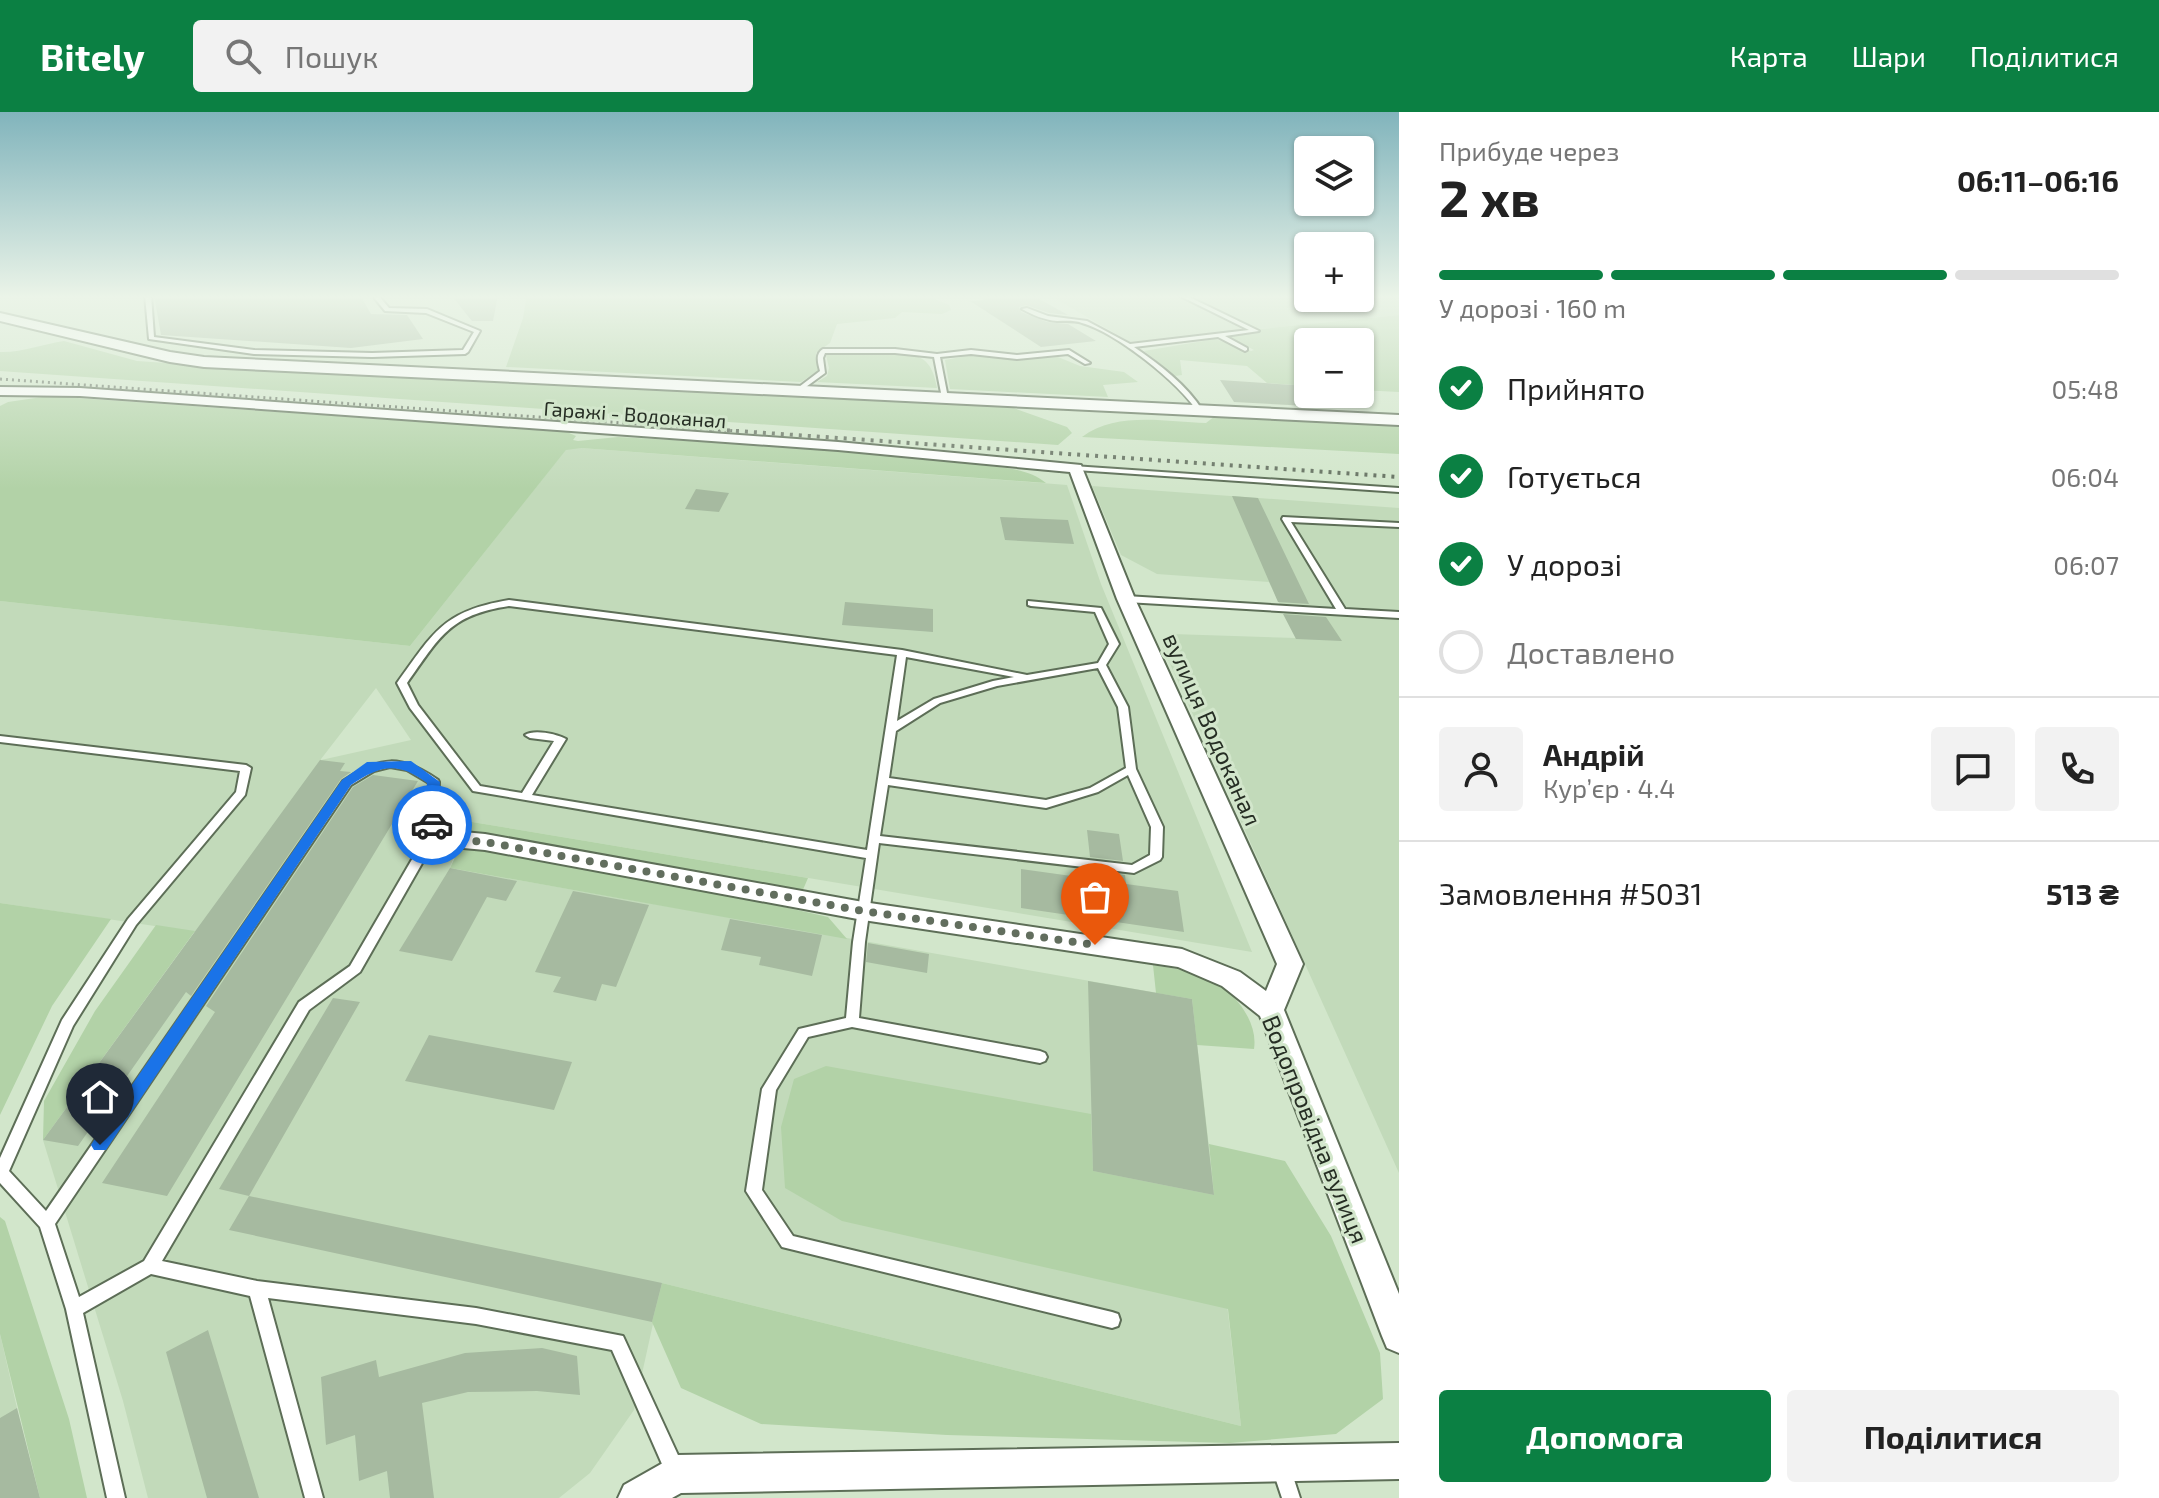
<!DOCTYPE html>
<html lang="uk">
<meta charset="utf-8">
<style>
body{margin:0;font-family:"Exo 2",sans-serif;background:#f2f2f2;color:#222;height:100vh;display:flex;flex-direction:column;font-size:30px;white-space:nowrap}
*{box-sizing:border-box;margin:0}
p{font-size:26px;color:#767676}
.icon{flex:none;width:44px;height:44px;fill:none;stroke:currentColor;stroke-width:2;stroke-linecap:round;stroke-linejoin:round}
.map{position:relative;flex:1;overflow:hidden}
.panel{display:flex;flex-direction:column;background:#fff;width:760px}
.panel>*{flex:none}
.buttons{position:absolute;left:1294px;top:24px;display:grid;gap:16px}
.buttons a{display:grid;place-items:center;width:80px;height:80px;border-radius:8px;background:#fff;box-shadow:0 2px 6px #0004;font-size:40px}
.pin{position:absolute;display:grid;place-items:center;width:68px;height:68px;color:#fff;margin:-82px -34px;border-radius:50% 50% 50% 0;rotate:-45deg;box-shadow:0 0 8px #0007}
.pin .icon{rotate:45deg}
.courier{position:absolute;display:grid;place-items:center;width:80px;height:80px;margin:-40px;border:6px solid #1a73e8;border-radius:50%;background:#fff;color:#222;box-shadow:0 2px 10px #0007}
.summary em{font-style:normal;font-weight:700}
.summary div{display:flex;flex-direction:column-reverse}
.summary{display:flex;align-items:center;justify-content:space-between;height:136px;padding:0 40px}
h1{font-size:52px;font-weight:700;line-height:60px}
.bar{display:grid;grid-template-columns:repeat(4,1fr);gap:12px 8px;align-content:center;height:96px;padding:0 40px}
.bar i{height:10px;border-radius:6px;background:#e0e0e0}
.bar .selected{background:#0b8043}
.bar p{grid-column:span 4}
.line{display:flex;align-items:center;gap:20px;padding:0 40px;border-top:2px solid #e0e0e0}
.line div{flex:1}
.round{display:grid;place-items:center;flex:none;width:84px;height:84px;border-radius:8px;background:#f2f2f2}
ol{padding:0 40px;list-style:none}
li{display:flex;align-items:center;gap:24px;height:88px}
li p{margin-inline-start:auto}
li .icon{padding:8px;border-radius:50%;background:#0b8043;color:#fff;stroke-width:4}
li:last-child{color:#767676}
li i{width:44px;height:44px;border:4px solid #e0e0e0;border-radius:50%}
.button{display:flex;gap:16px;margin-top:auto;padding:16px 40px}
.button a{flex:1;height:92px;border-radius:8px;background:#0b8043;color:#fff;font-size:32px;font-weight:700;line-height:92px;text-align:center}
.button a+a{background:#f2f2f2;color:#222}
header{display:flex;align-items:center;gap:48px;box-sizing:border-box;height:112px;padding:0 40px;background:#0b8043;color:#fff}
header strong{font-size:38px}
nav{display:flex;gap:44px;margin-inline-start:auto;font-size:28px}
.search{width:560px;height:72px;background:#f2f2f2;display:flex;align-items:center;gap:20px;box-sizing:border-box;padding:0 28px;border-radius:8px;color:#767676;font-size:30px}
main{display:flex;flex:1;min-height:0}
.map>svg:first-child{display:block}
</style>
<header>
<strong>Bitely</strong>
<div class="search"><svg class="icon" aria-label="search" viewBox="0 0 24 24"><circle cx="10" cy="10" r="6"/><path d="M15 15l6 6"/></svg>Пошук</div>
<nav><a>Карта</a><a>Шари</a><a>Поділитися</a></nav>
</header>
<main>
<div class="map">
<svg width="1399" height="1386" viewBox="0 0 1399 1386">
<rect width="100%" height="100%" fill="#d2e6cb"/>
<path fill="#c2daba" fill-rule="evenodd" d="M1049 183H1308V186H1360V183H1386L1399 189V203L1130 230Z
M568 335 1067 373 1101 472 1252 840 466 709 450 756 1192 887 1241 1314 662 1171 634 1298 590 1361 559 1386H148L123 1289 43 1028 195 820 0 791V489L410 534ZM376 576 411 628 321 648V647Z
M1092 374 1399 396V1061L1162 534 1172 522 1296 526 1269 470 1157 462 1121 443Z
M0 1222 17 1296 0 1386Z"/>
<path fill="#b2d2a7" d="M527 183H925L949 193 951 198 942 202 902 200 895 206 837 212 830 231 816 241 818 259 801 270 506 255 523 206Z
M1399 203V280L1360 278V230H1308V274L1267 271 1247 254 1180 248 1182 263 1175 264 1144 239 1215 227 1251 239 1254 238 1222 221Z
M64 229 137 249 300 260 1005 293 1067 315 1072 321 1058 333 0 259V240C21 241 43 232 64 229Z
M904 240C927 245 933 254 937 276L817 270 827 264 829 256 826 243Z
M978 242 1025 247 1058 245 1080 254 1124 260 1138 270 1103 273 1108 285 950 277 945 248Z
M49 284 567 320 576 324 573 328 578 329 618 325C734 332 850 335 965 351 990 355 1027 354 1046 371L581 336 566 338 410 534 0 489V294L8 290Z
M1215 304 1399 313V342L1082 325C1116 299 1166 310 1206 311Z
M466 709 808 766 802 780 477 723 464 717Z
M470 735 718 780 828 805 847 827 450 756 459 737Z
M0 791 111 807 52 894 0 1003Z
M156 813 195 819 43 1028 44 989 95 899Z
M1153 853C1168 856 1183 857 1197 861 1227 871 1259 905 1254 937L1197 933 1192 887 1156 881Z
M826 954 1091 1002 1093 1059 1214 1083 1209 1032 1285 1049 1331 1124 1380 1241 1383 1287 1336 1322 1230 1331 947 1323 761 1312 681 1276 652 1210 662 1171 1241 1314 1228 1197 842 1109 785 1076 781 1015 794 967Z
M0 1105 5 1109 69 1307 87 1386H40L0 1222Z"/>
<path fill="#a6baa0" d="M154 183H360L371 202 407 203 423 227 351 236 161 223Z
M451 183H498L493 209H472Z
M977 183H1032L1068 203 1049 201 1026 193 1019 195 1021 200 1047 210 1068 212 1096 229 1041 235 970 189 985 188Z
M1220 268 1308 274V294L1234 290Z
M696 377 729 381 719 400 685 397Z
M1232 384 1258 386 1309 492 1278 490Z
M1000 405 1068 408 1074 432 1005 428Z
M845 490 933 497V520L842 513Z
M1283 502 1326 505 1342 529 1296 527Z
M320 648 345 651 340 659 351 660 341 667 191 884 186 880 78 1034 43 1028Z
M373 663 418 669 167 1084 102 1071 215 900 206 894 353 675Z
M1087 718 1119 722 1123 749 1090 745Z
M450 756 517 769 506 789 487 785 452 849 399 839Z
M1021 757 1093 767 1092 759 1125 763 1126 772 1178 779 1184 820 1021 796Z
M573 779 649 793 616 875 602 872 596 889 553 880 561 865 535 860Z
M730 807 822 823 812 864 759 853 761 845 721 838Z
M868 831 929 842 927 861 866 850Z
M1088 869 1192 887 1214 1083 1093 1059Z
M333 886 360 890 249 1084 219 1077Z
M429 923 572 950 554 998 405 969Z
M249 1084 662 1171 652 1210 229 1118Z
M208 1218 259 1386H207L166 1240Z
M542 1236 577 1244 580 1283 537 1279 468 1280 422 1291 434 1386H390L387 1359 359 1369 355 1323 326 1333 321 1265 376 1248 379 1265 465 1241Z
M17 1296 40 1386H0V1306Z"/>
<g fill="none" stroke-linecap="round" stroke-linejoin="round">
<g stroke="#5d6e57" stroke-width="4">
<path id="service" d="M145 183H151L154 225 254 238 372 241 463 238 474 220 426 201 385 199 372 183H378L389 196 427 197 480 219 468 240 465 242 372 245 254 242 149 227Z
M1178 183H1185L1259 219 1225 224 1247 236V238L1245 239 1218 225 1134 235C1160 253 1186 272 1203 299L1200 301 1198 300C1178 270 1117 221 1082 211 1074 208 1065 209 1057 209 1044 208 1033 203 1022 197L1027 196 1048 204 1087 209 1130 232 1249 218Z
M823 237H895L937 242 971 238 1017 243 1069 238 1090 251 1085 252 1068 242 1017 247 971 242 940 245 948 286 945 288 942 286 934 245 895 241H825L823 246 825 261 799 280H795V278L820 259C818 251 815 242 823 237Z
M1073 354 1399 376V380L1076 358H1073Z
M1283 405 1399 411V415L1291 410 1345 497 1399 500V506L1126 490 1122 487 1126 484 1336 497 1282 407Z
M509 488 902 538 1027 563 1098 551 1109 532 1095 500 1031 494 1028 493V489L1101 496 1119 532 1106 553 1128 595 1136 657 1163 715 1162 745 1160 748 1134 761 879 731 865 830 859 906 1040 939 1045 941 1047 945 1045 949 1040 951 852 915 808 925 776 978 762 1078 793 1124 1112 1200 1118 1202 1120 1208 1118 1214 1112 1216 782 1135 746 1079 762 977 799 917 846 906 853 830 866 746 473 679 410 596 397 571C434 520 443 499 509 488ZM509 494 897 543 867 738 532 683 566 627C557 622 534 617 525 623L530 626 554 629 522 681 480 674 418 593 407 571C440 525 449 503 509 494ZM906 545 1014 565 993 569 934 587 897 609ZM1098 556 1118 595 1126 656 1090 676 1046 688 889 666 896 619 940 591 997 574ZM1128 663 1151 715 1150 743 1132 753 880 724 888 673 1046 696 1098 680Z
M0 624 246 653 251 656 245 683 136 813 73 914 9 1059 46 1099 343 669C380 644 401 642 438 668L439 670 437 725 360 860 309 898 162 1149 257 1169 476 1196 623 1224 683 1354 685 1361 683 1368 676 1370 669 1368 612 1238 476 1212 268 1186 323 1386H305L250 1184 151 1162 83 1201 125 1386H107L66 1197 40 1115 0 1071V1046L62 908 128 807 236 680 240 659 0 630ZM390 655 407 658 429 671 425 725 350 854 299 890 144 1149 79 1185 55 1112 351 673 374 659Z
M1281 1347 1288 1349 1300 1386H1282L1272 1356 1274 1349Z"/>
</g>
<g stroke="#5d6e57" stroke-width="4">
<path id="minor" d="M0 275 80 276 838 330 1081 353 1135 487 1303 852 1284 898 1399 1182V1241L1387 1236 1382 1224 1260 904 1222 874 1178 855 863 808 485 738 431 733 423 730 420 725 423 720 431 717 485 722 863 790 1182 837 1240 860 1266 879 1277 852 1117 487 1070 360 838 338 80 284 0 283Z
M1399 1331V1367L681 1381 672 1386H618L624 1373 677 1343Z"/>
</g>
<g stroke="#5d6e57" stroke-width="4">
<path id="tertiary" d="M0 201 170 240 204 245 1399 303V313L204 255 170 250 0 209Z"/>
</g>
<use href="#service" fill="#fff" fill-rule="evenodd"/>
<use href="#minor" fill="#fff" fill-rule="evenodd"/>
<use href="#tertiary" fill="#fff" fill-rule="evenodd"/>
<path stroke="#636f5f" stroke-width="3" stroke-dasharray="2 4" stroke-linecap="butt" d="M0 267 737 319"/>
<path stroke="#636f5f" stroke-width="4" stroke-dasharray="3 6" stroke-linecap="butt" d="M709 317 1399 365"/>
</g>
<linearGradient id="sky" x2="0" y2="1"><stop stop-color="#81b4bc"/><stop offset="0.49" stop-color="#ebf4e8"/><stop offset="1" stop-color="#ebf4e8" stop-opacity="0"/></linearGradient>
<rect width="1399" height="377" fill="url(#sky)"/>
<path fill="#1a73e8" d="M411 649 440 670 437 716H427L425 713 427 671C398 649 380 653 351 673L106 1038H94L91 1033 94 1028 342 668 367 650Z"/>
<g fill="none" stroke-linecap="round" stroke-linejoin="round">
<path stroke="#626e5e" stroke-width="8" stroke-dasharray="0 14.4" d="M432 713 431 725 485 730 863 799 1095 833"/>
</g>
<g text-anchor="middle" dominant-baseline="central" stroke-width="6" stroke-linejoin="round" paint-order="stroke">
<g font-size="20" fill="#262e24" stroke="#d2e6cb">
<text transform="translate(635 302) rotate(4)">Гаражі - Водоканал</text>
</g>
<g font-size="24" fill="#262e24" stroke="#d2e6cb">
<text transform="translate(1213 617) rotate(66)">вулиця Водоканал</text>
<text transform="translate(1316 1017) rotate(68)">Водопровідна вулиця</text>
</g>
</g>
</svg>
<div class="buttons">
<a><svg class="icon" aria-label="layers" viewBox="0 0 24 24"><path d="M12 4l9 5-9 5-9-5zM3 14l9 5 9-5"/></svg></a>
<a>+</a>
<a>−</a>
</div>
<div class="pin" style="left:1095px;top:833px;background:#ea580c"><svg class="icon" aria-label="bag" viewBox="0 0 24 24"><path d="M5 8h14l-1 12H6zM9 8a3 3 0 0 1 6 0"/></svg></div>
<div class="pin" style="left:100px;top:1033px;background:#1f2937"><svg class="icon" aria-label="home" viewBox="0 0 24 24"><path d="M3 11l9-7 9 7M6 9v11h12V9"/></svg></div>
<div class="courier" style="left:432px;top:713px"><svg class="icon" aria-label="car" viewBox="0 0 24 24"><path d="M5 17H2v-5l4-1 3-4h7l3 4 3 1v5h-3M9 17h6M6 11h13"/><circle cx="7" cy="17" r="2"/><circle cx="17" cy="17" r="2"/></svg></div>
</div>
<section class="panel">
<div class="summary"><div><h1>2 хв</h1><p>Прибуде через</p></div><em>06:11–06:16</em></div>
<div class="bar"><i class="selected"></i><i class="selected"></i><i class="selected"></i><i></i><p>У дорозі · 160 m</p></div>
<ol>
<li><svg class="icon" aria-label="check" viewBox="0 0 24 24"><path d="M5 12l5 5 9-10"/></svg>Прийнято<p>05:48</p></li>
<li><svg class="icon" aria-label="check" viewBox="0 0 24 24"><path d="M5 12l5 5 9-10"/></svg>Готується<p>06:04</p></li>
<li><svg class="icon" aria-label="check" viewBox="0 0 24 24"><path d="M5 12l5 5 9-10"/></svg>У дорозі<p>06:07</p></li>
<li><i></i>Доставлено</li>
</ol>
<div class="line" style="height:144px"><a class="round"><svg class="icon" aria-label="person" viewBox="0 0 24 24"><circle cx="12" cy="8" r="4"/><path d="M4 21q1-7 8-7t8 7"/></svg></a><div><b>Андрій</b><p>Кур’єр · 4.4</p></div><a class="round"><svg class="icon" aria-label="chat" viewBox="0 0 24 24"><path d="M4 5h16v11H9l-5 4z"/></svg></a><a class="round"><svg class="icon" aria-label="phone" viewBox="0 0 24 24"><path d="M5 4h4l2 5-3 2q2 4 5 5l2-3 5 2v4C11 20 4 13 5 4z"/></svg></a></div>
<div class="line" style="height:104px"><div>Замовлення #5031</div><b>513 ₴</b></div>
<div class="button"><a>Допомога</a><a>Поділитися</a></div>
</section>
</main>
